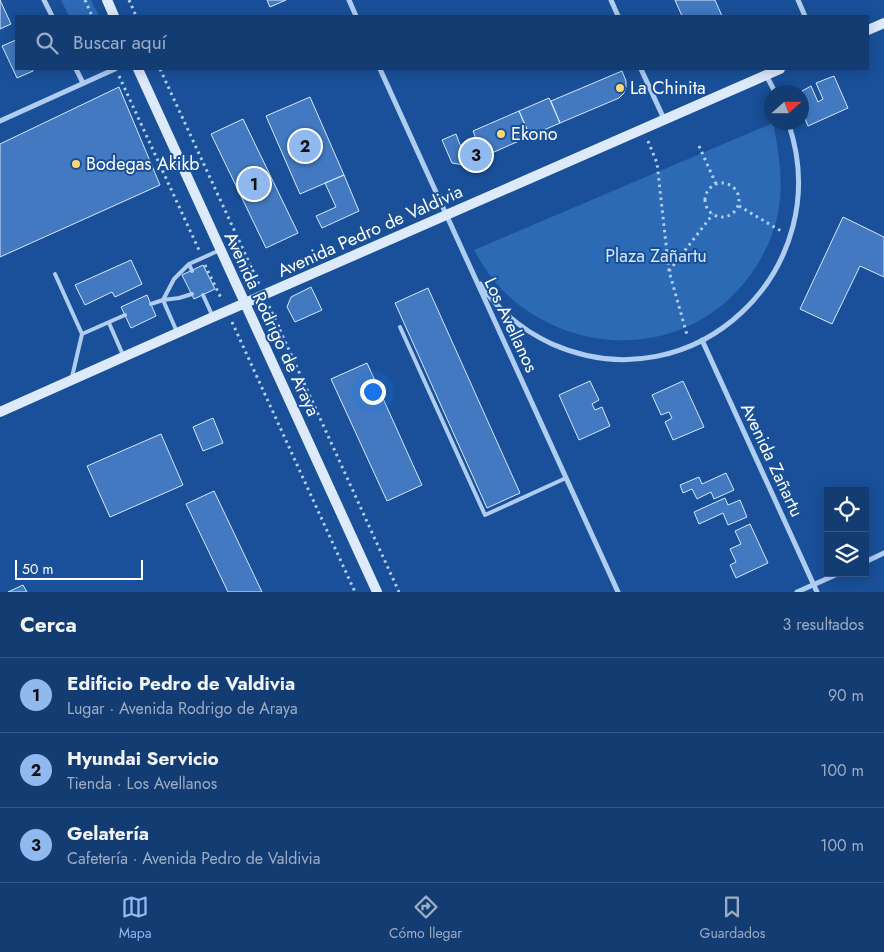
<!DOCTYPE html>
<html lang="es">
<head>
<meta charset="utf-8">
<style>
  :root { --surface:#133c73; --page:#20477b; --text:#f1f3f6; --muted:#9dadc4; --line:#325685; --accent:#90b9f0 }
  body { margin:0; font-family:Jost,sans-serif; background:var(--page); color:var(--text) }
  .controls { position:absolute; right:15px; bottom:15px; display:grid; overflow:hidden; border-radius:0px; box-shadow:0 2px 12px #0003 }
  .controls button { width:45px; height:45px; display:grid; place-items:center; padding:0; border:0; border-bottom:1px solid var(--line); background:var(--surface); color:var(--text); font:25px sans-serif }
  .compass { position:absolute; left:764px; top:85px; width:45px; height:45px; border-radius:50%; background:var(--surface); box-shadow:0 2px 12px #0003; rotate:69deg }
  .scale { position:absolute; left:15px; bottom:12px; width:128px; box-sizing:border-box; padding-left:5px; border:2px solid #fff; border-top:0; font-size:14px; line-height:18px; white-space:nowrap; color:#fff; -webkit-text-stroke:4px #195099; paint-order:stroke }
  .you { position:absolute; left:372px; top:391px; width:18px; height:18px; margin:-12px; border:4px solid #fff; border-radius:50%; background:#1a73e8; box-shadow:0 0 0 8px #1a73e833 }
  .badge { display:grid; place-items:center; width:32px; height:32px; border-radius:50%; background:var(--accent); color:#111; font-size:16px; font-weight:700 }
  .pin { position:absolute; translate:-50% -50%; border:2px solid #fff; box-shadow:0 1px 5px #0006 }
  .list { margin:0; padding:0; list-style:none }
  h2 { display:flex; justify-content:space-between; align-items:center; height:65px; margin:0; padding:0 20px; font-size:21px }
  h2 small { font-size:16px; font-weight:400; color:var(--muted) }
  .list li { display:grid; grid-template-columns:32px 1fr auto; gap:15px; align-items:center; box-sizing:border-box; height:75px; padding:0 20px; border-top:1px solid var(--line) }
  .list b { display:block; font-size:19px; white-space:nowrap }
  .list p { margin:0; font-size:16px; white-space:nowrap; color:var(--muted) }
  .list em { font-size:16px; font-style:normal; color:var(--muted) }
  .icon { flex:none; width:28px; height:28px; fill:none; stroke:currentColor; stroke-width:2; stroke-linecap:round; stroke-linejoin:round }
  .map { position:relative; flex:none; width:884px; height:592px; overflow:hidden }
  .search { position:absolute; background:var(--surface); box-shadow:0 2px 12px #0003; left:15px; right:15px; top:15px; height:55px; display:flex; align-items:center; gap:12px; box-sizing:border-box; padding:0 18px; border-radius:0px; color:var(--muted); font-size:19px }
  .sheet { height:290px; background:var(--surface) }
  nav { display:flex; justify-content:space-around; align-items:center; box-sizing:border-box; height:70px; border-top:1px solid var(--line); background:var(--surface); font-size:14px; color:var(--muted) }
  nav a { display:grid; justify-items:center; gap:2px }
  nav .on { color:var(--accent) }
  .map>svg:first-child { display:block }
  .green { fill:#2d6ab6 }
  .building { fill:#4279c0; stroke:#d6e7fc }
  .lines { fill:none; stroke-linecap:round; stroke-linejoin:round }
  .path { stroke:#afccf1; stroke-width:3; stroke-dasharray:2.5 4; stroke-linecap:butt }
  .service { stroke:#afccf1; stroke-width:4 }
  .minor { stroke:#afccf1; stroke-width:5 }
  .secondary { stroke:#ddeafc; stroke-width:10 }
  .poi-dot { fill:#ffd76e; stroke:#195099; stroke-width:2 }
  .labels { text-anchor:middle; dominant-baseline:central; stroke-width:4; stroke-linejoin:round; paint-order:stroke }
  .poi-label { font-size:18px; fill:#fff; stroke:#195099; text-anchor:start }
  .street-label { font-size:18px; fill:#fff; stroke:#195099 }
  .park-label { font-size:18px; fill:#d6e7fc; stroke:#195099 }
</style>
</head>
<body>
<div class="map">
<svg width="884" height="592" viewBox="0 0 884 592">
  <rect width="100%" height="100%" fill="#195099"/>
  <path class="green" d="M61,0H91L99,16H69Z
    M773,123C779,153 784,182 778,213C772,243 757,270 736,292C679,352 588,355 522,307C501,292 486,272 474,250Z"/>
  <path class="building" d="M0,0L11,24L0,29Z
    M267,0H286L270,7Z
    M675,0H715L722,16H682Z
    M16,40V69H32L33,71L17,78L2,46Z
    M622,71L626,81V87L624,93L619,98L560,123L551,101Z
    M834,76L848,108L808,126L802,111V91L811,86L818,102L823,99L816,83Z
    M119,87L160,185L0,257V144Z
    M310,97L344,175L300,194L266,116Z
    M549,98L560,123L530,136L519,111Z
    M519,111L530,136L483,157L473,131Z
    M243,119L298,233L266,248L211,134Z
    M456,134L461,147L476,140L483,157L464,165L452,163L442,140Z
    M344,175L359,211L322,228L316,216L336,207L325,183Z
    M843,217L884,237V277L860,266L832,324L800,309Z
    M131,260L142,284L115,297L112,292L85,305L75,285Z
    M203,265L215,289L194,299L182,275Z
    M311,287L322,310L295,322L287,307L291,297Z
    M428,288L520,493L487,508L395,303Z
    M147,295L156,316L131,328L121,307Z
    M367,363L422,485L387,501L331,379Z
    M590,381L599,400L592,404L595,410L602,407L610,426L579,440L559,395Z
    M683,381L704,427L673,440L665,422L672,418L669,412L661,415L652,395Z
    M213,418L223,443L203,451L193,427Z
    M161,434L183,485L110,517L87,466Z
    M726,473L734,490L714,499L711,492L697,499L692,489L683,493L680,485L699,477L702,484Z
    M214,491L262,592H228L186,504Z
    M725,498L728,505L740,500L747,517L728,525L723,513L699,524L694,512Z
    M750,524L768,563L736,578L730,565L736,562L730,549L741,544L735,531Z
    M23,585L27,592H8Z"/>
  <g class="lines">
    <path class="path" d="M85,0L92,16
      M129,0L136,16
      M160,69L259,284
      M119,76L199,250
      M648,141L657,163L669,271L687,335
      M699,146L716,184
      M705 200a17 17 0 1 1 34 0a17 17 0 1 1-34 0Z
      M739,206L781,231
      M205,265L222,300
      M669,271L713,214
      M269,306L399,592
      M232,322L355,592"/>
    <path class="service" d="M189,264L192,271
      M55,274L82,334L72,377
      M203,295L213,317
      M151,304L163,300L174,279L189,264L220,250
      M109,323L123,355
      M400,327L485,515L566,478
      M177,332L163,300L179,298L192,294
      M82,334L125,315"/>
    <path class="minor" d="M44,0L52,16
      M349,0L356,16
      M611,0L618,16
      M798,0L805,16
      M76,69L83,83
      M380,69L618,592
      M641,69L664,119
      M766,75L775,92
      M0,121L115,69
      M480,284C498,310 524,331 552,344C695,407 839,268 788,122
      M702,340L817,592
      M865,562L884,553
      M797,592L840,573"/>
    <path class="secondary" d="M107,0L114,16
      M868,30L884,23
      M138,69L377,592
      M0,412L213,317L780,69"/>
  </g>
  <g class="poi-dot">
    <circle cx="620" cy="88" r="5"/>
    <circle cx="501" cy="134" r="5"/>
    <circle cx="76" cy="164" r="5"/>
  </g>
  <g class="labels">
    <g class="poi-label">
      <text x="630" y="88">La Chinita</text>
      <text x="511" y="134">Ekono</text>
      <text x="86" y="164">Bodegas Akikb</text>
    </g>
    <g class="street-label">
      <text transform="translate(370 231) rotate(-24)">Avenida Pedro de Valdivia</text>
      <text transform="translate(272 324) rotate(65)">Avenida Rodrigo de Araya</text>
      <text transform="translate(511 325) rotate(65)">Los Avellanos</text>
      <text transform="translate(772 460) rotate(65)">Avenida Zañartu</text>
    </g>
    <g class="park-label">
      <text x="656" y="256">Plaza Zañartu</text>
    </g>
  </g>
</svg>
<div class="controls">
<button><svg class="icon" aria-label="locate" viewBox="0 0 24 24"><circle cx="12" cy="12" r="6"/><path d="M12 2v4M12 18v4M2 12h4M18 12h4"/></svg></button>
<button><svg class="icon" aria-label="layers" viewBox="0 0 24 24"><path d="M12 4l9 5-9 5-9-5zM3 14l9 5 9-5"/></svg></button>
</div>
<svg class="compass" viewBox="-18 -18 36 36"><path d="M0-13l5 13h-10z" fill="#e53935"/><path d="M0 13l5-13h-10z" fill="#9dadc4"/></svg>
<div class="scale">50 m</div>
<div class="you"></div>
<div class="pin badge" style="left:254px;top:184px">1</div>
<div class="pin badge" style="left:305px;top:146px">2</div>
<div class="pin badge" style="left:476px;top:155px">3</div>
<div class="search"><svg class="icon" aria-label="search" viewBox="0 0 24 24"><circle cx="10" cy="10" r="6"/><path d="M15 15l6 6"/></svg>Buscar aquí</div>
</div>
<section class="sheet">
<h2>Cerca<small>3 resultados</small></h2>
<ul class="list">
<li><span class="badge">1</span><div><b>Edificio Pedro de Valdivia</b><p>Lugar · Avenida Rodrigo de Araya</p></div><em>90 m</em></li>
<li><span class="badge">2</span><div><b>Hyundai Servicio</b><p>Tienda · Los Avellanos</p></div><em>100 m</em></li>
<li><span class="badge">3</span><div><b>Gelatería</b><p>Cafetería · Avenida Pedro de Valdivia</p></div><em>100 m</em></li>
</ul>
</section>
<nav>
<a class="on"><svg class="icon" aria-label="map" viewBox="0 0 24 24"><path d="M3 6l6-2 6 2 6-2v14l-6 2-6-2-6 2zM9 4v14M15 6v14"/></svg>Mapa</a>
<a><svg class="icon" aria-label="directions" viewBox="0 0 24 24"><path d="M12 3l9 9-9 9-9-9zM9 14v-3h6M13 9l2 2-2 2"/></svg>Cómo llegar</a>
<a><svg class="icon" aria-label="saved" viewBox="0 0 24 24"><path d="M7 4h10v16l-5-4-5 4z"/></svg>Guardados</a>
</nav>
</body>
</html>
